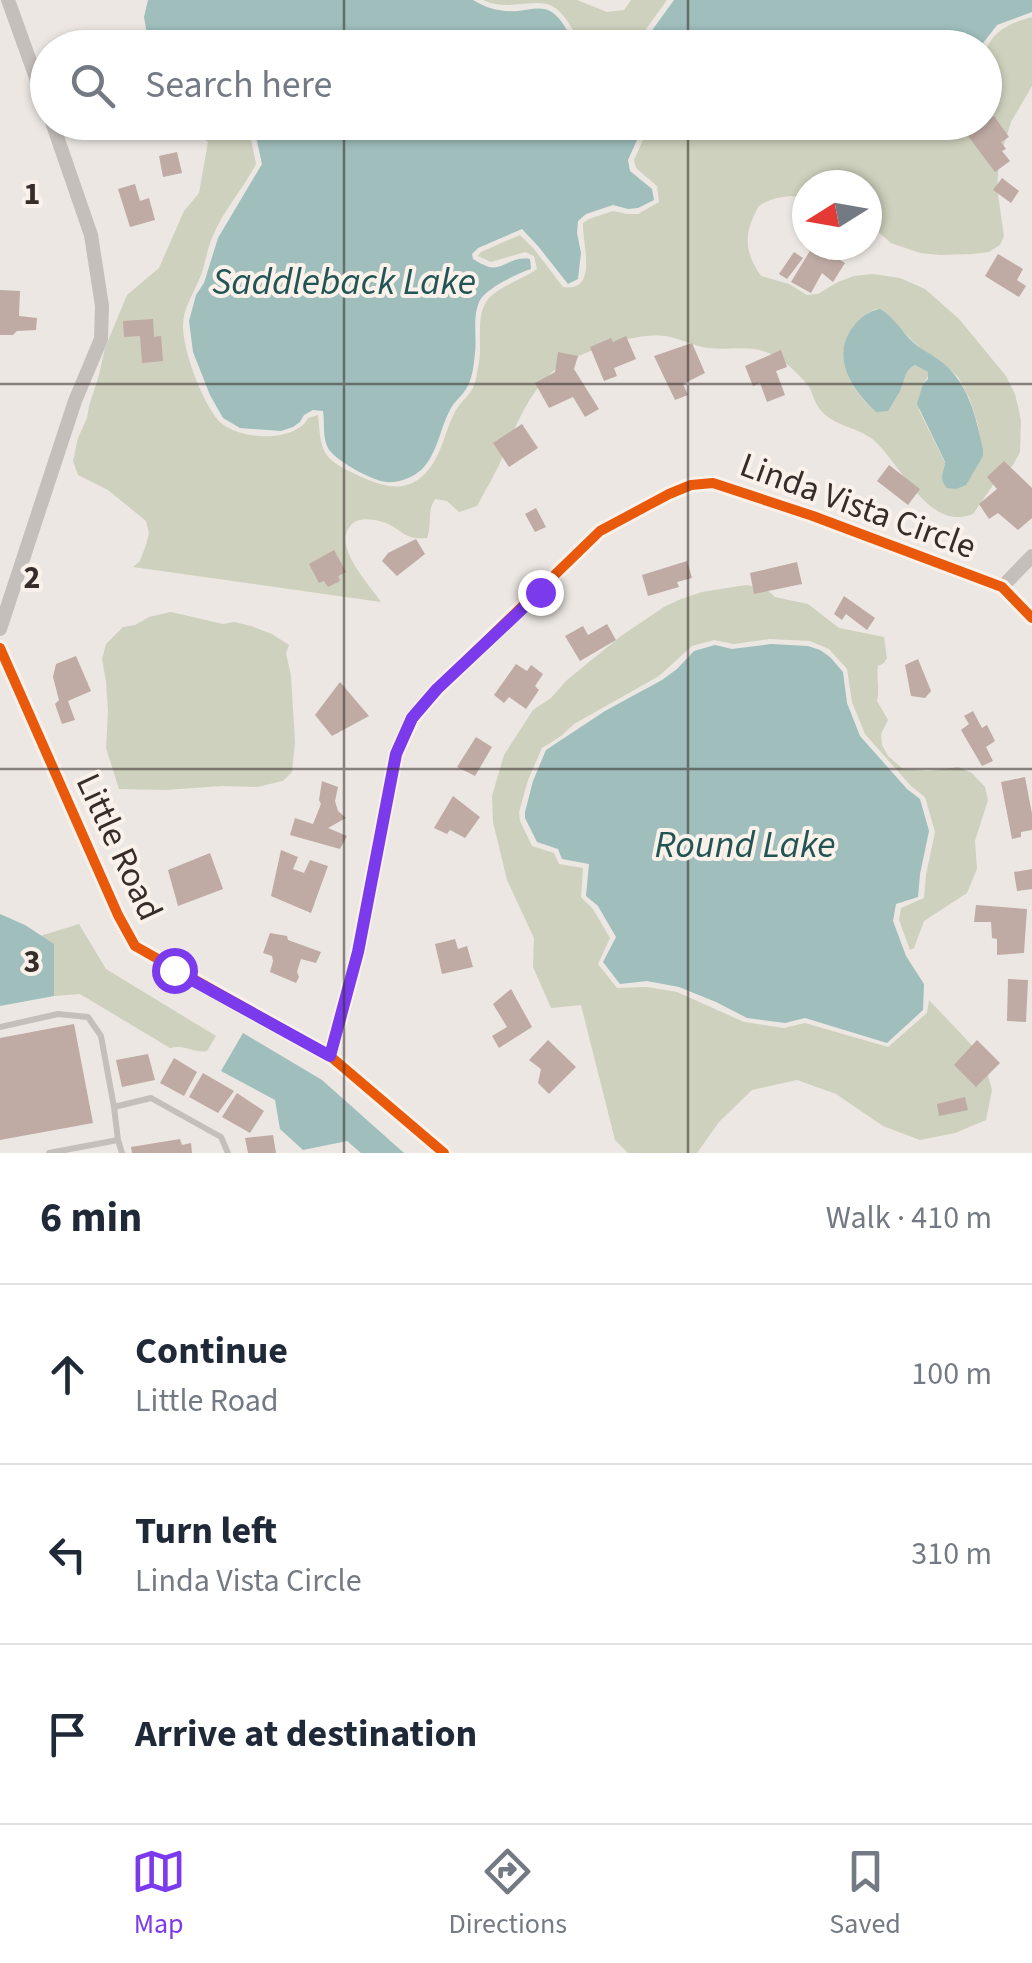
<!DOCTYPE html>
<html lang="en">
<head>
<meta charset="utf-8">
<style>
  :root { --surface:#fff; --page:#f6f6f7; --text:#1f2937; --muted:#747a83; --line:#e0e1e3; --accent:#7c3aed }
  body { margin:0; font-family:"Source Sans 3",sans-serif; background:var(--page); color:var(--text) }
  .compass { position:absolute; left:792px; top:170px; width:90px; height:90px; border-radius:50%; background:var(--surface); box-shadow:0 2px 8px #0004; rotate:259deg }
  .stop { position:absolute; width:30px; height:30px; margin:-22px; border:8px solid #7c3aed; border-radius:50%; background:#fff }
  .stop.end { background:#7c3aed; border-color:#fff; box-shadow:0 2px 10px #0008 }
  .list { margin:0; padding:0; list-style:none }
  h2 { display:flex; justify-content:space-between; align-items:center; height:130px; margin:0; padding:0 40px; font-size:42px }
  h2 small { font-size:32px; font-weight:400; color:var(--muted) }
  .list li { display:grid; grid-template-columns:65px 1fr auto; gap:30px; align-items:center; box-sizing:border-box; height:180px; padding:0 40px; border-top:2px solid var(--line) }
  .list b { display:block; font-size:38px; white-space:nowrap }
  .list p { margin:0; font-size:32px; white-space:nowrap; color:var(--muted) }
  .list em { font-size:32px; font-style:normal; color:var(--muted) }
  .icon { flex:none; width:55px; height:55px; fill:none; stroke:currentColor; stroke-width:2; stroke-linecap:round; stroke-linejoin:round }
  .map { position:relative; flex:none; width:1032px; height:1153px; overflow:hidden }
  .search { position:absolute; background:var(--surface); box-shadow:0 2px 8px #0004; left:30px; right:30px; top:30px; height:110px; display:flex; align-items:center; gap:25px; box-sizing:border-box; padding:0 35px; border-radius:55px; color:var(--muted); font-size:38px }
  .sheet { height:670px; background:var(--surface) }
  nav { display:flex; justify-content:space-around; align-items:center; box-sizing:border-box; height:140px; border-top:2px solid var(--line); background:var(--surface); font-size:28px; color:var(--muted) }
  nav a { display:grid; justify-items:center; gap:5px }
  nav .on { color:var(--accent) }
  .map>svg:first-child { display:block }
  .green { fill:#ced1bd; fill-rule:evenodd }
  .water { fill:#9fbebc }
  .building { fill:#bfaaa4 }
  .lines { fill:none; stroke-linecap:round; stroke-linejoin:round }
  .lane { stroke:#c5bfbb; stroke-width:6 }
  .street { stroke:#c5bfbb; stroke-width:14 }
  .cycleway-casing { stroke:#f9f1ea; stroke-width:16 }
  .cycleway { stroke:#e8590c; stroke-width:10 }
  .route { stroke:#7c3aed; stroke-width:12 }
  .grid { fill:none; stroke:#362c29; stroke-width:2.5; stroke-opacity:0.55 }
  .labels { text-anchor:middle; dominant-baseline:central; stroke-width:8; stroke-linejoin:round; paint-order:stroke }
  .street-label { font-size:35px; fill:#362c29; stroke:#f9f1ea }
  .water-label { font-size:38px; font-style:italic; fill:#215555; stroke:#f9f1ea }
  .grid-label { font-size:32px; text-anchor:middle; font-weight:bold; fill:#362c29; stroke:#f9f1ea; stroke-width:8; stroke-linejoin:round; paint-order:stroke }
</style>
</head>
<body>
<div class="map">
<svg width="1032" height="1153" viewBox="0 0 1032 1153">
  <rect width="100%" height="100%" fill="#ece7e2"/>
  <path class="green" d="M483,0H577L607,12L624,10L631,0H667L633,47C620,48 604,50 592,48C573,43 570,11 547,4C527,0 506,11 483,0Z
    M1032,17V86L1011,122L999,161L997,188L1004,236L1000,245L989,252L973,254L940,255L920,253L891,243L875,229L867,225V185H807V197C790,195 773,196 759,206C744,232 743,250 761,276L789,284L807,295L818,294L838,282L854,276L873,274L900,278L925,289L959,319L1006,376L1015,394L1021,420L1020,452L1013,465L993,485L973,514C927,533 900,460 871,438C854,426 832,426 819,408C814,402 813,393 809,387C802,377 786,362 775,356C751,343 733,351 708,348C693,346 680,338 665,336C638,331 570,355 551,373C524,399 514,432 499,465C492,479 484,493 477,506L459,512L447,501L435,499C426,513 433,522 427,538C401,540 404,529 383,522C374,519 359,517 352,524C330,545 370,585 381,602L133,567L140,561L146,545L149,533L146,521L108,490L78,475L73,461L78,438L87,418L89,406L99,375L105,348L127,295L159,268L184,211L199,193L208,142L184,123H250L249,129L256,164C243,189 222,212 212,238C206,252 205,268 198,282C192,296 183,310 183,326C183,351 202,401 218,420C235,440 295,444 308,418L318,415C321,444 319,457 349,471C381,487 412,500 435,460C444,444 447,426 456,410C461,401 471,395 474,385C477,379 477,370 479,363C482,344 476,318 486,302C496,287 524,279 537,269L534,256L525,252L491,262L478,256L481,252L520,235L534,249L563,287C599,293 582,243 583,223L589,219L613,211L627,214H638L659,202L657,186L636,168L634,160L643,140L640,123L923,122C944,126 963,123 984,122C984,70 969,33 1032,17ZM876,309L906,334L924,352L935,357L958,377L970,400L978,425L983,456L977,462L944,466L945,463L919,410L923,384L929,375L928,372L915,365C900,375 907,382 897,395C892,401 883,407 876,412C853,393 831,357 852,329C859,320 865,313 876,309Z
    M746,585L766,589L775,597L808,604L839,628L884,637L887,658L884,663L878,666C876,678 880,690 877,701L888,720L881,734L882,745L888,756L903,769L929,771L958,767L972,773L985,787L988,800L975,841L977,869L967,893L924,921L914,948L910,950L899,920L901,908L924,898L926,875L935,832L925,797L911,786L865,734L852,702L847,669L829,649L810,641L770,639L734,644L714,640L692,646L659,676L574,724L561,736L542,748L528,780L519,812L520,821L532,846L554,853L559,864L583,868L581,897L593,909L610,938L598,964L617,988L647,987L677,992L744,1022L784,1028L805,1023L888,1047L927,1013L929,1000L983,1057L992,1090L986,1120L955,1133L920,1140L883,1126L836,1094L797,1080L752,1090L719,1122L697,1153H628L615,1140L581,1005L551,1008L533,967L534,938L507,880L493,822L492,796L504,755L533,710L551,698L567,680L621,636L664,607L681,599L702,592Z
    M171,612L223,624L234,622L251,626L272,634L289,645L286,653L291,676L295,743L292,772L283,781L257,787L222,786L165,790L119,789L106,748L108,711L106,681L102,659L106,644L123,627L135,625L149,617Z
    M79,924L106,969L216,1036L207,1051C193,1054 187,1044 170,1048L80,994L54,996V945L40,936Z"/>
  <path class="water" d="M148,0H473C487,9 502,12 518,11C529,10 540,6 550,11C565,20 568,37 580,47H149L144,17Z
    M674,0H1032V12L997,25L980,47L754,48L742,41L711,47H640Z
    M256,123H635L637,140L628,160L630,171L652,189L654,200L638,208L628,209L613,205L586,214L578,221L577,233L581,253L578,279L568,284L538,246L522,229L478,248L472,254L473,259C478,262 483,265 489,267C503,270 511,256 530,259L531,269C518,273 487,288 480,300C472,316 477,336 475,353C474,362 473,375 469,383C466,393 456,399 451,408C440,427 438,454 421,470C412,478 399,483 386,482C373,481 334,460 328,448C322,436 325,423 323,411L313,410L304,415L300,422L293,427L281,431L240,428L223,418L210,395L193,352L189,321L196,295L204,283L218,238L262,164L254,128Z
    M880,309C895,318 901,331 913,342C921,350 930,353 939,360C968,381 976,416 983,450V456L966,485L956,489L947,488C938,477 944,474 945,462L917,404L923,384L928,379V372L915,365C903,372 906,379 900,391C896,398 892,404 888,411L876,412C852,390 830,357 853,327C861,317 868,311 880,309Z
    M771,644L808,646L820,650L830,657L843,672L847,703L860,736L907,789L920,799L929,831L920,874L918,897L896,904L893,921L906,956L924,984L923,1010L887,1043L805,1018L785,1023L747,1018L716,1002L679,987L647,981L620,984L603,962L616,937L598,906L586,896L589,864L562,859L558,849L537,842L525,818V812L533,781L546,750L605,711L662,680L677,669L694,651L715,645L732,649Z
    M0,914L25,925L54,944V996L0,1006Z
    M243,1033L322,1080L404,1153H361L347,1141L303,1150L280,1129L275,1100L221,1071Z"/>
  <path class="building" d="M107,35L111,48H79L78,44Z
    M994,116L1009,137L1001,142L1006,149L1002,151L1010,161L995,172L968,136Z
    M177,152L182,173L163,177L159,156Z
    M1002,178L1019,191L1011,203L993,190Z
    M135,184L140,201L149,198L155,220L130,227L118,189Z
    M811,249L829,260L836,257L845,263L833,282L822,273L811,293L791,282Z
    M794,252L803,258L787,279L779,274Z
    M998,254L1023,269L1017,280L1026,286L1019,297L985,276Z
    M0,290L20,291L19,316L37,318L36,330L17,331L13,335H0Z
    M153,319L154,337L161,336L163,361L142,363L140,336L124,337L123,321Z
    M626,336L636,359L614,368L617,376L604,381L590,347L611,338L613,342Z
    M692,343L705,373L683,384L688,395L675,400L654,356Z
    M781,350L787,367L776,371L785,395L767,402L760,383L753,386L745,366Z
    M558,352L578,356L574,369L599,409L585,417L573,397L549,408L535,383L555,372Z
    M522,424L538,448L509,467L493,443Z
    M1004,461L1032,488V518L1018,530L998,513L989,519L979,504L997,489L987,477Z
    M889,465L920,489L908,505L877,481Z
    M536,508L546,527L535,532L525,514Z
    M416,539L425,554L397,576L382,561L388,553Z
    M334,550L346,572L338,576L340,581L328,587L324,581L319,583L309,564Z
    M687,561L692,578L677,582L679,587L648,596L642,575Z
    M797,562L802,584L754,594L750,573Z
    M844,596L875,618L867,630L846,614L842,620L834,614Z
    M607,624L616,640L580,661L565,636L583,626L588,635Z
    M76,656L91,691L68,701L75,720L62,724L55,704L59,700L53,677L56,664Z
    M918,659L931,691L925,698L911,696L905,665Z
    M516,664L527,671L531,665L543,674L535,686L539,690L526,709L509,697L504,703L494,695Z
    M340,682L369,716L332,736L315,715Z
    M973,711L982,728L987,725L995,741L986,747L993,761L982,766L961,730L969,724L964,716Z
    M476,737L492,747L475,776L457,767Z
    M1025,777L1032,814V830L1021,832V837L1012,839L1001,782Z
    M322,781L338,787L335,801L338,811L346,818L328,828L347,836L340,849L290,835L295,818L313,824L321,804L319,800Z
    M453,796L480,817L465,838L450,830L447,834L434,828Z
    M281,850L298,857L293,869L304,873L310,860L328,866L311,913L271,896Z
    M210,853L223,889L178,906L168,870Z
    M1032,869V889L1017,891L1014,872Z
    M976,905L1027,909L1024,953L997,955V939L992,938L991,922H974Z
    M270,933L287,936L288,940L321,952L316,963L301,959L297,972L299,977L296,983L270,972L273,961L272,956L263,953Z
    M455,939L458,949L467,946L473,967L442,974L435,944Z
    M1008,979L1028,980L1026,1022L1007,1021Z
    M511,989L532,1027L499,1048L492,1036L507,1027L493,1004Z
    M74,1024L93,1123L0,1140V1038Z
    M548,1040L576,1067L549,1094L538,1083L541,1069L529,1060Z
    M977,1040L1000,1063L976,1087L954,1065Z
    M148,1054L155,1080L122,1087L116,1060Z
    M174,1058L197,1072L184,1096L160,1083Z
    M203,1073L234,1091L218,1113L189,1097Z
    M237,1093L264,1111L250,1133L222,1117Z
    M965,1097L968,1110L939,1116L937,1104Z
    M273,1135L276,1153H248L245,1138Z
    M180,1139L182,1145L191,1143L192,1153H132L131,1147Z"/>
  <g class="lines">
    <path class="lane" d="M0,1027L58,1014L88,1017L101,1036L114,1107L151,1098L221,1137L228,1153
      M114,1107L118,1140
      M49,1153L118,1140L122,1153"/>
    <path class="street" d="M8,0L48,111
      M1002,587L1032,556
      M0,629L75,401L101,339L102,306L91,235L52,122
      M0,648L118,915L135,946L330,1056L444,1153
      M330,1056L357,956L396,754L413,718L437,689L600,531L669,494L691,485L713,483L813,516L1002,587L1032,618"/>
    <g class="cycleway-casing">
      <path id="cycleway" d="M0,648L118,915L135,946L330,1056L444,1153
        M330,1056L357,956L396,754L413,718L437,689L600,531L669,494L691,485L713,483L813,516L1002,587L1032,618"/>
    </g>
    <use href="#cycleway" class="cycleway"/>
  </g>
  <g class="lines">
    <path class="route" d="M174,970L330,1056L358,952L396,754L412,718L437,689L540,592"/>
  </g>
  <path class="grid" d="M344,0V48M688,0V48M344,122V1153M688,122V1153M0,384H1032M0,769H1032"/>
  <g class="labels">
    <g class="street-label">
      <text transform="translate(858 506) rotate(20)">Linda Vista Circle</text>
      <text transform="translate(119 847) rotate(65)">Little Road</text>
    </g>
    <g class="water-label">
      <text x="344" y="282">Saddleback Lake</text>
      <text x="745" y="845">Round Lake</text>
    </g>
  </g>
  <g class="grid-label">
    <text x="32" y="204">1</text>
    <text x="32" y="588">2</text>
    <text x="32" y="972">3</text>
  </g>
</svg>
<svg class="compass" viewBox="-18 -18 36 36"><path d="M0-13l5 13h-10z" fill="#e53935"/><path d="M0 13l5-13h-10z" fill="#747a83"/></svg>
<div class="stop" style="left:174px;top:970px"></div>
<div class="stop end" style="left:540px;top:592px"></div>
<div class="search"><svg class="icon" aria-label="search" viewBox="0 0 24 24"><circle cx="10" cy="10" r="6"/><path d="M15 15l6 6"/></svg>Search here</div>
</div>
<section class="sheet">
<h2>6 min<small>Walk · 410 m</small></h2>
<ul class="list">
<li><svg class="icon" aria-label="ahead" viewBox="0 0 24 24"><path d="M12 20V5M6 11l6-6 6 6"/></svg><div><b>Continue</b><p>Little Road</p></div><em>100 m</em></li>
<li><svg class="icon" aria-label="left" viewBox="0 0 24 24"><path d="M17 20v-9H6M10 6l-5 5 5 5"/></svg><div><b>Turn left</b><p>Linda Vista Circle</p></div><em>310 m</em></li>
<li><svg class="icon" aria-label="arrive" viewBox="0 0 24 24"><path d="M6 21V4h12l-3 4 3 4H6"/></svg><div><b>Arrive at destination</b></div></li>
</ul>
</section>
<nav>
<a class="on"><svg class="icon" aria-label="map" viewBox="0 0 24 24"><path d="M3 6l6-2 6 2 6-2v14l-6 2-6-2-6 2zM9 4v14M15 6v14"/></svg>Map</a>
<a><svg class="icon" aria-label="directions" viewBox="0 0 24 24"><path d="M12 3l9 9-9 9-9-9zM9 14v-3h6M13 9l2 2-2 2"/></svg>Directions</a>
<a><svg class="icon" aria-label="saved" viewBox="0 0 24 24"><path d="M7 4h10v16l-5-4-5 4z"/></svg>Saved</a>
</nav>
</body>
</html>
